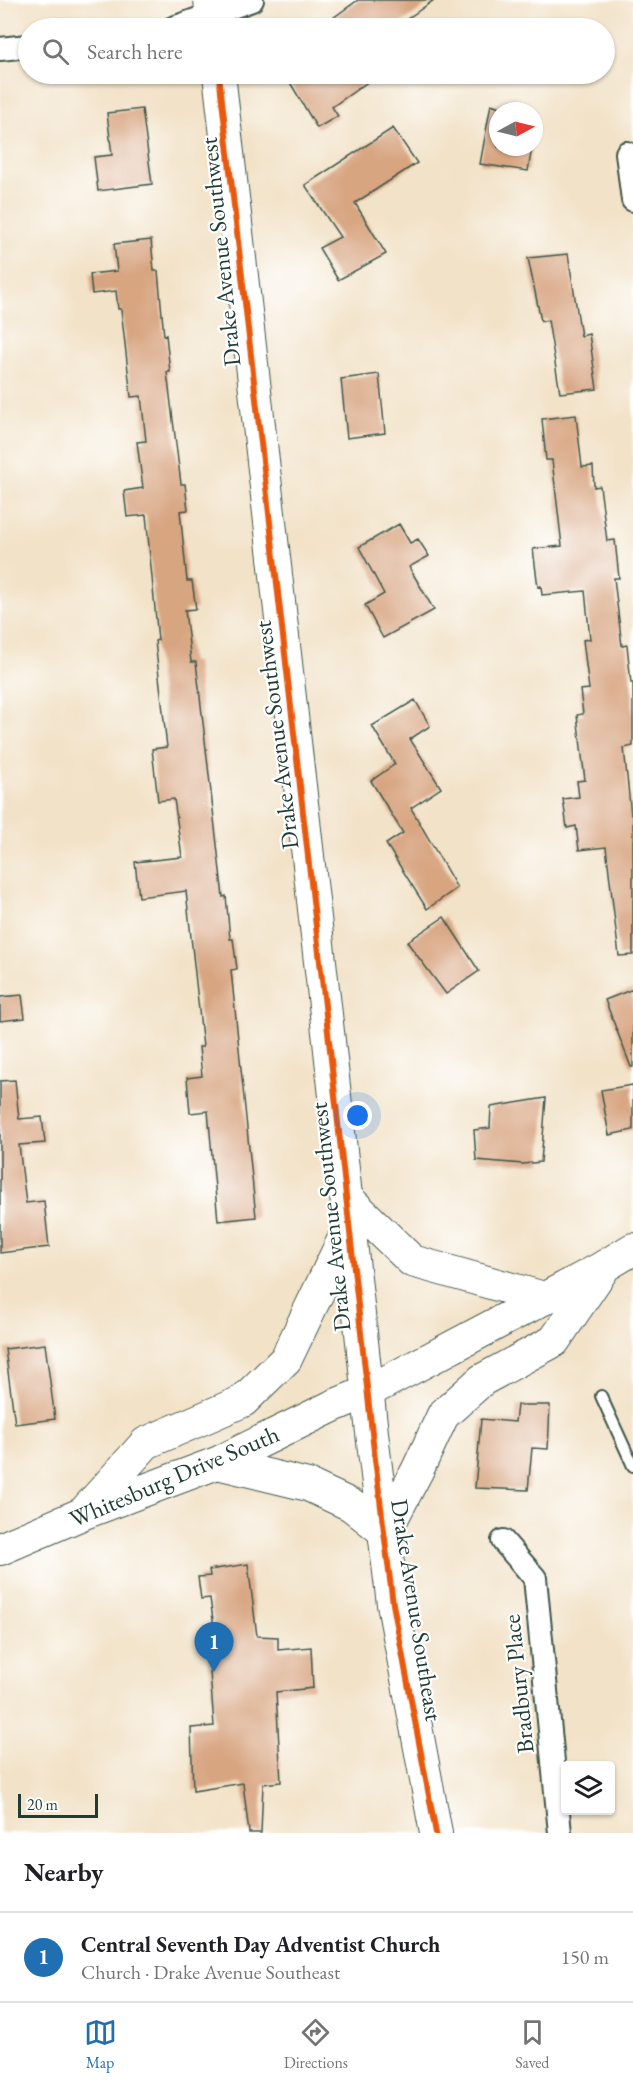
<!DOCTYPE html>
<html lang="en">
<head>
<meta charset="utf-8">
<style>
  :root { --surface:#fff; --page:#f6f6f6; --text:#202124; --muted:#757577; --line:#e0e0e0; --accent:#1f6fb2 }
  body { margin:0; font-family:"EB Garamond",serif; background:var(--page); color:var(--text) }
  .controls { position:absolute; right:18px; bottom:18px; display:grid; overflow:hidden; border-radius:6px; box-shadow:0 2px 4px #0004 }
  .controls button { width:54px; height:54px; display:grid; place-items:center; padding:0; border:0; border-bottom:2px solid var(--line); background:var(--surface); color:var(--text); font:30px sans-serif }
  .compass { position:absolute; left:489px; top:102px; width:54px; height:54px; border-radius:50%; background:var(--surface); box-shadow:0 2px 4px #0004; rotate:83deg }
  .scale { position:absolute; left:18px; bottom:15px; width:80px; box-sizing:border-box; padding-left:6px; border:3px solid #1f3d34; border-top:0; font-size:16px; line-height:21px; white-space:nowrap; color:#1f3d34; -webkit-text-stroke:4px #fff; paint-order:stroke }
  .you { position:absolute; left:358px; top:1116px; width:21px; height:21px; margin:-15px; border:4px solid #fff; border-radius:50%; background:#1a73e8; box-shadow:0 0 0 9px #1a73e833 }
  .badge { display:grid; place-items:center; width:39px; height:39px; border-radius:50%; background:var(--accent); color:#fff; font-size:20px; font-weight:700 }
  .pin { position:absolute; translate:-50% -50px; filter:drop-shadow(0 2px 3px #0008) }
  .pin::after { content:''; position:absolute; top:32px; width:21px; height:18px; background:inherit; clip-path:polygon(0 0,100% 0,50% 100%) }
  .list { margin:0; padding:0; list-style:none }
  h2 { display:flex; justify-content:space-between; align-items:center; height:78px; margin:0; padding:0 24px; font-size:26px }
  h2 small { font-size:20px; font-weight:400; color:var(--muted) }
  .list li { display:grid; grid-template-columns:39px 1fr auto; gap:18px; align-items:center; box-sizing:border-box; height:90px; padding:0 24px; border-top:2px solid var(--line) }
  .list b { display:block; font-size:22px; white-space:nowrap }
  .list p { margin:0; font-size:20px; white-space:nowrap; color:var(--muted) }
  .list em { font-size:20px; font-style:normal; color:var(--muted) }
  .icon { flex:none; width:33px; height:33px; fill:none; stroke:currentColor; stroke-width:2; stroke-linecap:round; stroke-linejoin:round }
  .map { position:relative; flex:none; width:633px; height:1833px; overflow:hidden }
  .search { position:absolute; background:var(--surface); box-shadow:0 2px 4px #0004; left:18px; right:18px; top:18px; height:66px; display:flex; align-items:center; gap:15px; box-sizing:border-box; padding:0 21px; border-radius:33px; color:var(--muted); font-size:22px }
  .sheet { height:168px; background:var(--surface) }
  nav { display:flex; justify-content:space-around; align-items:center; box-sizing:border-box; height:84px; border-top:2px solid var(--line); background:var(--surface); font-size:16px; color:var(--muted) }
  nav a { display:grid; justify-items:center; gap:3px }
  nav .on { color:var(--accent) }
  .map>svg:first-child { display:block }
  .building { fill:#d8a581 }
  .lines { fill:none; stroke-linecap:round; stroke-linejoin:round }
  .lane-casing { stroke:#3f564a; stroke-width:14 }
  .street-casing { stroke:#3f564a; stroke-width:26 }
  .secondary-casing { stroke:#3f564a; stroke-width:34 }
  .lane { stroke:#fff; stroke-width:10 }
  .street { stroke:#fff; stroke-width:22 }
  .secondary { stroke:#fff; stroke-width:32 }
  .cycleway-casing { stroke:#fff; stroke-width:10 }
  .cycleway { stroke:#e8590c; stroke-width:6 }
  .labels { text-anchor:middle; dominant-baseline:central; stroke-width:4.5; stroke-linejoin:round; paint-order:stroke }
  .street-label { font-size:24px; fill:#1f3d34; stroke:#fff }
</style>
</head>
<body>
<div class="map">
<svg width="633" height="1833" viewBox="0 0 633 1833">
  <rect width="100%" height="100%" fill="#fff"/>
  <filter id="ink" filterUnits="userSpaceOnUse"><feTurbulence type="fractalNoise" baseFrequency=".0167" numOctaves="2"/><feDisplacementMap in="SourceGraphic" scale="12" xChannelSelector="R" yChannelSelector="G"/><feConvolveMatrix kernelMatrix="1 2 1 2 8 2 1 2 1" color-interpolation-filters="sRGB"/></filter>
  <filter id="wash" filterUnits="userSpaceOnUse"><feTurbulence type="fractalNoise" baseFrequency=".008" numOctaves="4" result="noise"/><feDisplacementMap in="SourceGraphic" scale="24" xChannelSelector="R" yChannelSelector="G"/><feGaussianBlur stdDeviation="1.35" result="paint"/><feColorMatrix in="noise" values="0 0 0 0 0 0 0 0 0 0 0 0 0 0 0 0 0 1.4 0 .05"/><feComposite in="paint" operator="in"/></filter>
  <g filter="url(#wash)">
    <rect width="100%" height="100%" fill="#f2e2c7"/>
    <g id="blocks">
      <path class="building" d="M358,0H434L394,28H319Z
        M285,74H379L332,107L338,116L317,128Z
        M491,104L512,111H498V147H532L528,171L480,164Z
        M142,109L152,184L98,191L94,157L112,155L107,113Z
        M393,128L417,163L355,203L386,254L338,280L319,248L340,237L305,185Z
        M151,240L154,271H158L164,336L166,335L170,372H167L181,484H185L188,510L180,511L187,581H192L196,609L185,610L191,662H196L223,897L226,896L230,939H233L237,969L231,970L256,1217L218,1221L208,1111L190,1113L187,1078L202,1076L199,1047H203L186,891L139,897L135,862L182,857L174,799L158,801L152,749L167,747L155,641L158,640L146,515L127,517L124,491L143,488L137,442L146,441L141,396L131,397L121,309H118L116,291L92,294L90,274L117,271L114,244Z
        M568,254L581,336L589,334L597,389L560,393L548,320L541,321L528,258Z
        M379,374L385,433L347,438L341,379Z
        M576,415L582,467L593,466L594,487L600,486L607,541L615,540L619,578H614L622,646L627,645L631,683H633V746L624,748L631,815H633V955L619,956L606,847L579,850L576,826L567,828L563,799L579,797L577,781L585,780L577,715L583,714L580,690L589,689L583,640L590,639L585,591L542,595L541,586L538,587L533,549L562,546L552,460H546L542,419Z
        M399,524L410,543L418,539L429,556L409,567L434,610L383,638L365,605L384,594L359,547Z
        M415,700L430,726L410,739L441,788L411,808L457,888L427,909L386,844L403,833L371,781L395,764L372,726Z
        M444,917L479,971L446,994L407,942Z
        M633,989V1067H631L605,1000Z
        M22,995L25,1018L0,1021V997Z
        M15,1080L19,1119L42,1117L45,1143L19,1145L26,1203L44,1201L49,1247L0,1253V1081Z
        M633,1085V1130L609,1135L601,1090Z
        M546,1098L541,1162L523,1164L476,1160L474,1130L490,1128L491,1107Z
        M45,1344L55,1419L15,1424L5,1349Z
        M517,1405H550L548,1449L532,1448L528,1490L475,1488L481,1419L515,1422Z
        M248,1564L257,1636L278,1637V1650L311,1647L313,1688L276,1692L281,1782L263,1784L261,1833H249L243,1783L193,1791L191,1728L214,1726L209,1658L218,1656L210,1598L201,1599L198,1577L210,1576L209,1570Z"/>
    </g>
  </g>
  <g filter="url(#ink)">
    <use href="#blocks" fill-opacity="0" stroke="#3f564a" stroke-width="1.5"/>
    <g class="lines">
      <g class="lane-casing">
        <path id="lane" d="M601,1396L633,1466"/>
      </g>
      <g class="street-casing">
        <path id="street" d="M173,28L252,0
          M0,49L28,46
          M627,153L633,200
          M503,1541L535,1578L560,1833"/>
      </g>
      <g class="secondary-casing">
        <path id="secondary" d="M210,0L213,28
          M219,74L328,1032L374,1451L393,1604L436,1833
          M346,1197L412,1261L544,1298
          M217,1463L308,1485L351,1505L385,1532L418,1469L443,1415L482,1380L554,1341L603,1269
          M86,1510L146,1443L243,1401L286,1359L349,1228
          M0,1549L84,1513L217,1463L333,1406L367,1392L598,1270L633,1249"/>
      </g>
      <use href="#lane" class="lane"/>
      <use href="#street" class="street"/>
      <use href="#secondary" class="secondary"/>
      <g class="cycleway-casing">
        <path id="cycleway" d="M219,74L328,1032L374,1451L393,1604L436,1833"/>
      </g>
      <use href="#cycleway" class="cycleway"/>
    </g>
  </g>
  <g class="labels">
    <g class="street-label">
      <text transform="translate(220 252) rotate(-96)">Drake Avenue Southwest</text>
      <text transform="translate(276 735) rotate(-97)">Drake Avenue Southwest</text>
      <text transform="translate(330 1217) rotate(-96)">Drake Avenue Southwest</text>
      <text transform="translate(174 1476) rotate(-23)">Whitesburg Drive South</text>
      <text transform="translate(417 1610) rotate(81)">Drake Avenue Southeast</text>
      <text transform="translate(518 1684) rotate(-96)">Bradbury Place</text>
    </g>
  </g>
</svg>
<div class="controls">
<button><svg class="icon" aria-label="layers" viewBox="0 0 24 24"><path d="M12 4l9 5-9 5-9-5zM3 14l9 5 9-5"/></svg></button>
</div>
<svg class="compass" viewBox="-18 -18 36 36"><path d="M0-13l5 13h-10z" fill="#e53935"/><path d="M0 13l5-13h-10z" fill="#757577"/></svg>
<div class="scale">20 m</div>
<div class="you"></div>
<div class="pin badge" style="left:214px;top:1672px">1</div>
<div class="search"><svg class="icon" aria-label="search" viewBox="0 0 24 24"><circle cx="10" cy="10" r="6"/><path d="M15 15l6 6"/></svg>Search here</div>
</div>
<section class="sheet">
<h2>Nearby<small></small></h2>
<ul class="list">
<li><span class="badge">1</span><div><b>Central Seventh Day Adventist Church</b><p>Church · Drake Avenue Southeast</p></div><em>150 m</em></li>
</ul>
</section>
<nav>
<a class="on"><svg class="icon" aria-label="map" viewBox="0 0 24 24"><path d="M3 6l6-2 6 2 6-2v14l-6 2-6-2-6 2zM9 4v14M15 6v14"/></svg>Map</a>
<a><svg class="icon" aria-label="directions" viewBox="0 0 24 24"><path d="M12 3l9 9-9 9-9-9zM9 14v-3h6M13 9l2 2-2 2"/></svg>Directions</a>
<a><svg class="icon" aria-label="saved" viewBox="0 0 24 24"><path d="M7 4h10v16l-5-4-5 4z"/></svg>Saved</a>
</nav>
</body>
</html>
